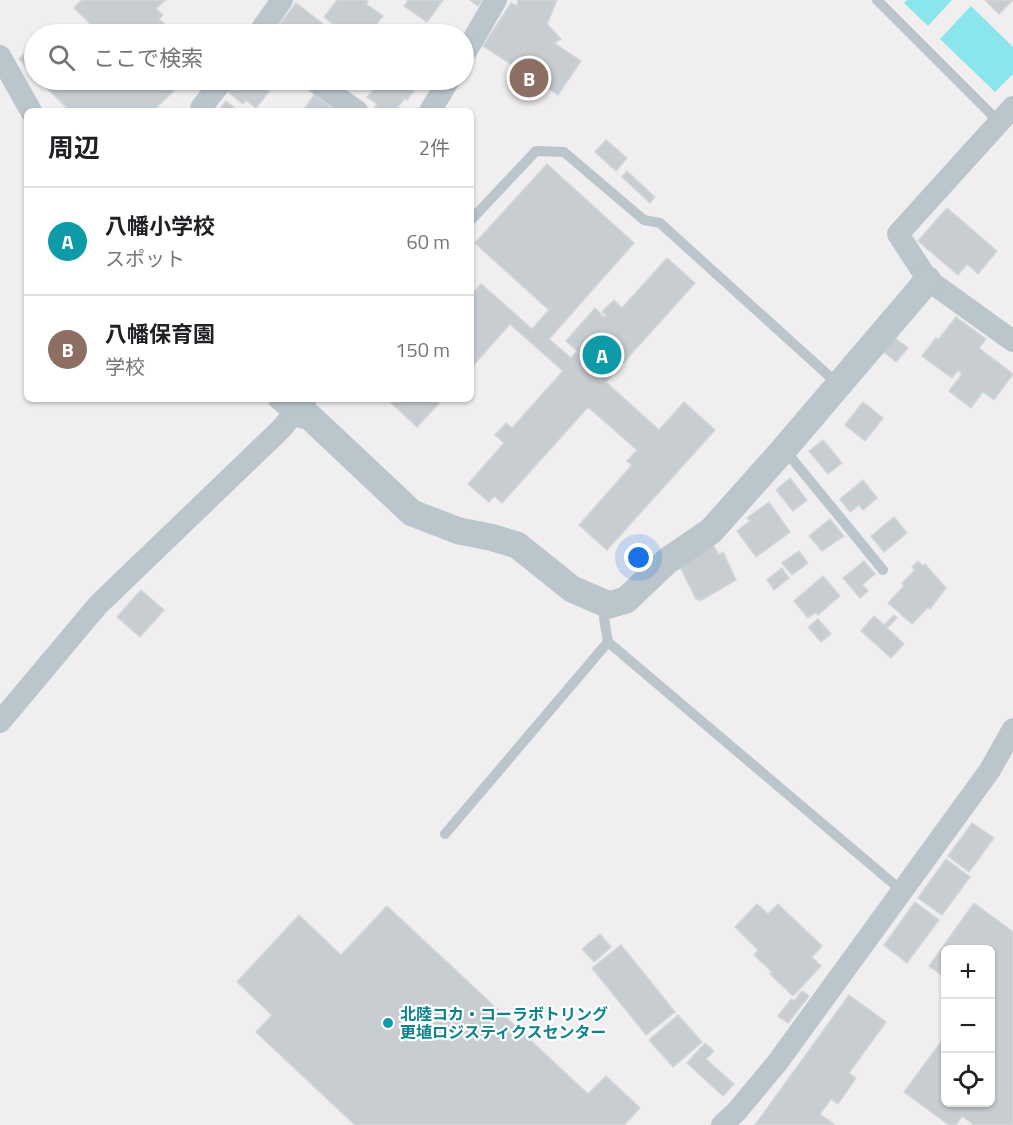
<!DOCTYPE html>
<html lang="ja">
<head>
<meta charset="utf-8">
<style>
  :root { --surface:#fff; --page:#f2f2f2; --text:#202124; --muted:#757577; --line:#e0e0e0; --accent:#198be0 }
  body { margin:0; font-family:"Titillium Web","Noto Sans JP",sans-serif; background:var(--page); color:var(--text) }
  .controls { position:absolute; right:18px; bottom:18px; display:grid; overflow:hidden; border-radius:9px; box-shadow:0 2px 4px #0004 }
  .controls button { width:54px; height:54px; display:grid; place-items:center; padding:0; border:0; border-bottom:2px solid var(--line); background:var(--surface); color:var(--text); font:30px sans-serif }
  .you { position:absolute; left:639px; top:558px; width:21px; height:21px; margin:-15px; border:4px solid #fff; border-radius:50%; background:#1a73e8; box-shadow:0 0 0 9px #1a73e833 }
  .badge { display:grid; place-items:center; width:39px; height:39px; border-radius:50%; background:var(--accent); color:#fff; font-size:20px; font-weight:700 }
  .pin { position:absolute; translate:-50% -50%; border:3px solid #fff; box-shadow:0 2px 6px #0006 }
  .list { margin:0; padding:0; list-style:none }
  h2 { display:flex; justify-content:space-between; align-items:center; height:78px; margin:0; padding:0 24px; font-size:26px }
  h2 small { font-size:20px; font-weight:400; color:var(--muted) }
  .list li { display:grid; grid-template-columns:39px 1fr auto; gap:18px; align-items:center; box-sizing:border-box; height:108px; padding:0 24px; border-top:2px solid var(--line) }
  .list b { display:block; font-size:22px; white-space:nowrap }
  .list p { margin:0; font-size:20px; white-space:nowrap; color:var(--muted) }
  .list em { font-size:20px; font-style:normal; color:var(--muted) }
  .icon { flex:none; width:33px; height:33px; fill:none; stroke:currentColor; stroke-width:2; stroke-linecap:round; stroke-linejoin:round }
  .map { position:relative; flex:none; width:1013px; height:1125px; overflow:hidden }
  .search { position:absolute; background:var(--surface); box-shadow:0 2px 4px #0004; left:24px; top:24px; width:450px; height:66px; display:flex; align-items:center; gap:15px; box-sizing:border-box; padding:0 21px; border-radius:33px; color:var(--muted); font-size:22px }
  .panel { position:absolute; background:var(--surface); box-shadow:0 2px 4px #0004; left:24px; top:108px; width:450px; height:294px; border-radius:9px }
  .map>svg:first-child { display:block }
  .water { fill:#8ae5ec }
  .building { fill:#c8cdd1; stroke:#d2d6da; stroke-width:1.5 }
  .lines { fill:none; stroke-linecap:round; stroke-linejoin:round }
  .service { stroke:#bac5cc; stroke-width:10 }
  .minor { stroke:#bac5cc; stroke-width:22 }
  .tertiary { stroke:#bac5cc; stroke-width:27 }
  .culture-dot { fill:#0f9aa8; stroke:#fff; stroke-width:2 }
  .labels { text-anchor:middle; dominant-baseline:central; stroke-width:4.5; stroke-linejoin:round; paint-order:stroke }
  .culture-label { font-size:16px; font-weight:bold; fill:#0d838f; stroke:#fff; text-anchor:start }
</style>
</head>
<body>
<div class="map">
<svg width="1013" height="1125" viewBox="0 0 1013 1125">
  <rect width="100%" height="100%" fill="#f1eeef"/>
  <path class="water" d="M907,0H952L928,26L904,3Z
    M971,6L1013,47V74L995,92L940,39Z"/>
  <path class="building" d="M82,0H165L156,9L163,15L159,19L175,34H101L74,8Z
    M337,0H366L368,2L366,4L383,16L372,30L370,28L365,34H347L324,17Z
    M408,0H443L427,22L404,6Z
    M470,0H482L478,6Z
    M518,0H557L547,24L561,39L554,43L581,61L558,95L483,46L511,3L517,6Z
    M985,0H1013L999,14Z
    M296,3L322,23L313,34H272Z
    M54,25L64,34H44Z
    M446,28L456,34H442Z
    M34,44V75L19,59Z
    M39,80H185L153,111H70Z
    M230,80H278L256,108L246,100L243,104L223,88Z
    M336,80H349L344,86Z
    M383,80H404L416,88L407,100L405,98L395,111H381L375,107L377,104L367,97Z
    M314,95L336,111H303Z
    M226,101L239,111H218Z
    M606,140L627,158L616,171L595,152Z
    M547,164L634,243L549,339L571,358L577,351L566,341L595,308L604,317L606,315L602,312L614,300L622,308L667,258L695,283L606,382L659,430L684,402L715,430L607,550L579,525L632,465L627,461L637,450L588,407L502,503L494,496L489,502L468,484L504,443L495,435L506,423L512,428L563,371L510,324L471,368V295L481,284L532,329L549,310L475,243Z
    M627,171L655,197L650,203L622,177Z
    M947,208L997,251L978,274L967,264L958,275L918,241Z
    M956,317L986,339L979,348L1013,374L994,400L983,392L971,408L949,391L962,374L958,370L952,378L922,356L936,338L938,340Z
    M895,338L908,348L896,362L884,352Z
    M387,399H443L417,427Z
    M863,402L883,418L865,441L845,425Z
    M823,440L842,463L828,474L809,451Z
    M790,478L807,500L793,511L776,490Z
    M863,480L877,498L863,510L859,505L850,512L840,499Z
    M769,502L790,532L756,557L737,531L750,521L747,518Z
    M894,517L907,533L884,552L871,536Z
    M830,519L844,536L822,551L809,536Z
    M713,545L719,555L723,552L736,580L700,601L698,598L696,599L680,567Z
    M799,551L808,563L792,575L782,563Z
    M864,561L875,574L862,585L868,591L860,598L843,578Z
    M918,561L923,566L925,564L946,588L930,609L928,607L912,624L888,603L904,586L902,583L915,570L912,567Z
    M782,568L789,578L774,590L767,580Z
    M823,576L840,596L818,615L816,612L808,618L794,601Z
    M141,590L164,610L140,637L117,617Z
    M894,615L897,618L887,628L904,644L891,658L861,631L874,616L884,625Z
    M818,619L831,634L821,642L808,627Z
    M972,823L994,838L969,872L948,856Z
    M946,859L970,877L942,915L918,898Z
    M915,902L939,920L907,963L884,945Z
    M974,903L1013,932V1125H974L962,1116L956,1125H949L904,1092L946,1035V1102H990V950H946V978L929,966Z
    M757,904L768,914L778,904L822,946L812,957L821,966L793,996L770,974L772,972L754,955L758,950L735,927Z
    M387,906L588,1094L606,1076L640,1108L624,1125H355L256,1032L272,1015L237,982L299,915L341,955Z
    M600,934L611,947L594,962L582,949Z
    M621,945L675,1012L646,1035L592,968Z
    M802,991L809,996L788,1023L778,1016L791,999L794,1001Z
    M849,995L886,1022L849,1073L856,1078L838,1104L831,1099L820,1114L835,1125H755Z
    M678,1015L702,1042L673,1067L649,1040Z
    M705,1043L714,1051L706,1059L734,1084L723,1096L687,1063Z"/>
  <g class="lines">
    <path class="service" d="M877,0L1000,123
      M471,220L536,151L564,152L644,220L660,223L839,385
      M784,449L883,570
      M608,642L604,618L609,605
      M445,834L608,642L902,891"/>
    <path class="minor" d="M258,34L282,0
      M464,55L496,0
      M0,56L31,111
      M313,80L357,111
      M1013,107L898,234L928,280L1013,341
      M201,111V108L223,80
      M430,111L449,80
      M279,399L296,413
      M0,722L98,605L281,429L306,399
      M722,1125L736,1112L777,1063L990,770L1013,729"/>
    <path class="tertiary" d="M296,413L310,417L412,513L459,531L490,537L517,545L572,589L609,605L626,600L667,561L711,531L784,449L928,280"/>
  </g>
  <circle class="culture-dot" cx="388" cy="1023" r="6"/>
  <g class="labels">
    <g class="culture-label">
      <text x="400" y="1014">北陸コカ・コーラボトリング<tspan x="400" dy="18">更埴ロジスティクスセンター</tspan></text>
    </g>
  </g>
</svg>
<div class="controls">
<button>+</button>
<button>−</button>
<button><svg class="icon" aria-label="locate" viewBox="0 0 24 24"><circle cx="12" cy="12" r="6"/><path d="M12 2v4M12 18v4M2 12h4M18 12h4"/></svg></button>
</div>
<div class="you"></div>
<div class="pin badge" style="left:602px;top:355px;background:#0f9aa8">A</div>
<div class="pin badge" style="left:529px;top:78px;background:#8d6e63">B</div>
<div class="search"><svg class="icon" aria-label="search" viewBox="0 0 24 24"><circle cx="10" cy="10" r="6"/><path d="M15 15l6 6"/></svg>ここで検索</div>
<section class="panel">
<h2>周辺<small>2件</small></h2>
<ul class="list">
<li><span class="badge" style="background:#0f9aa8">A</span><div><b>八幡小学校</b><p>スポット</p></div><em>60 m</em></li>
<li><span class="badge" style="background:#8d6e63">B</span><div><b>八幡保育園</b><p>学校</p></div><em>150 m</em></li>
</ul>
</section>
</div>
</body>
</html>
